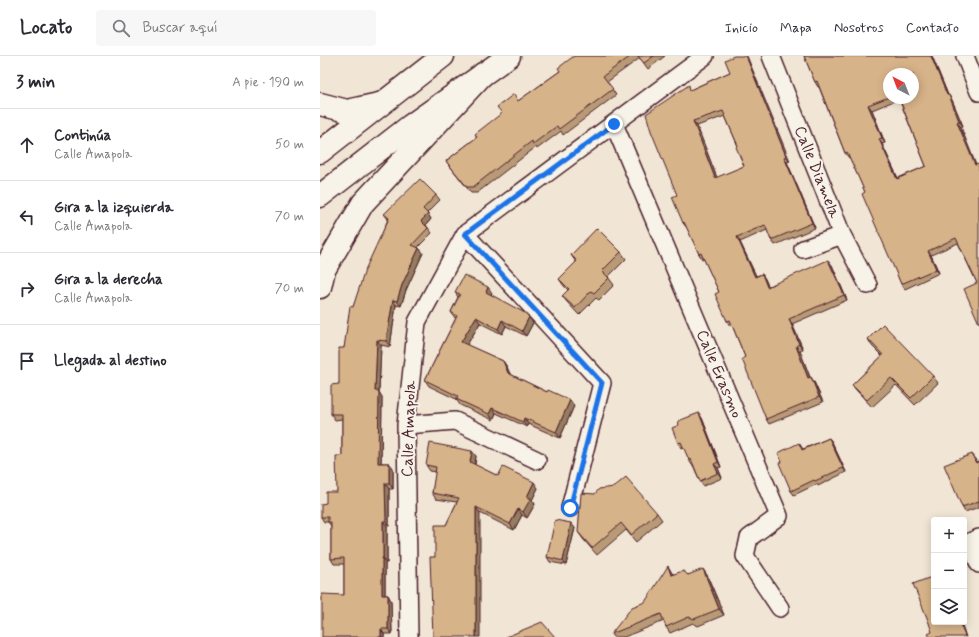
<!DOCTYPE html>
<html lang="es">
<head>
<meta charset="utf-8">
<style>
  :root { --surface:#fff; --page:#f7f7f7; --text:#2b2b33; --muted:#7c7c81; --line:#e1e1e2 }
  body { margin:0; font-family:Mynerve,sans-serif; background:var(--page); color:var(--text) }
  .controls { position:absolute; right:12px; bottom:12px; display:grid; overflow:hidden; border-radius:4px; box-shadow:0 2px 10px #0003 }
  .controls button { width:36px; height:36px; display:grid; place-items:center; padding:0; border:0; border-bottom:1px solid var(--line); background:var(--surface); color:var(--text); font:20px sans-serif }
  .compass { position:absolute; left:563px; top:12px; width:36px; height:36px; border-radius:50%; background:var(--surface); box-shadow:0 2px 10px #0003; rotate:318deg }
  .stop { position:absolute; width:12px; height:12px; margin:-9px; border:3px solid #1a73e8; border-radius:50%; background:#fff }
  .stop.end { background:#1a73e8; border-color:#fff; box-shadow:0 1px 4px #0008 }
  .list { margin:0; padding:0; list-style:none }
  h2 { display:flex; justify-content:space-between; align-items:center; height:52px; margin:0; padding:0 16px; font-size:17px }
  h2 small { font-size:13px; font-weight:400; color:var(--muted) }
  .list li { display:grid; grid-template-columns:26px 1fr auto; gap:12px; align-items:center; box-sizing:border-box; height:72px; padding:0 16px; border-top:1px solid var(--line) }
  .list b { display:block; font-size:15px; white-space:nowrap }
  .list p { margin:0; font-size:13px; white-space:nowrap; color:var(--muted) }
  .list em { font-size:13px; font-style:normal; color:var(--muted) }
  .icon { flex:none; width:22px; height:22px; fill:none; stroke:currentColor; stroke-width:2; stroke-linecap:round; stroke-linejoin:round }
  .map { position:relative; flex:none; width:659px; height:581px; overflow:hidden }
  header { display:flex; align-items:center; gap:24px; box-sizing:border-box; height:56px; padding:0 20px; background:var(--surface); border-bottom:1px solid var(--line) }
  header strong { font-size:19px }
  nav { display:flex; gap:22px; margin-inline-start:auto; font-size:14px }
  .search { width:280px; height:36px; background:var(--page); display:flex; align-items:center; gap:10px; box-sizing:border-box; padding:0 14px; border-radius:4px; color:var(--muted); font-size:15px }
  main { display:flex }
  aside { flex:1; background:var(--surface) }
  .map>svg:first-child { display:block }
  .lines { fill:none; stroke-linecap:round; stroke-linejoin:round }
  .street-casing { stroke:#4a1f2b; stroke-width:20 }
  .secondary-casing { stroke:#4a1f2b; stroke-width:25 }
  .primary-casing { stroke:#4a1f2b; stroke-width:25 }
  .street { stroke:#f7f3e8; stroke-width:17 }
  .secondary { stroke:#f7f3e8; stroke-width:22 }
  .primary { stroke:#f7f3e8; stroke-width:22 }
  .wall { fill:#b99a76; stroke:#4a1f2b; fill-rule:evenodd }
  .shaded-wall { fill:#967d60; stroke:#4a1f2b }
  .building { fill:#d7b389; stroke:#4a1f2b; fill-rule:evenodd }
  .route { stroke:#1a73e8; stroke-width:5 }
  .labels { text-anchor:middle; dominant-baseline:central; stroke-width:4; stroke-linejoin:round; paint-order:stroke }
  .street-label { font-size:16px; fill:#4a1f2b; stroke:#f7f3e8 }
</style>
</head>
<body>
<header>
<strong>Locato</strong>
<div class="search"><svg class="icon" aria-label="search" viewBox="0 0 24 24"><circle cx="10" cy="10" r="6"/><path d="M15 15l6 6"/></svg>Buscar aquí</div>
<nav><a>Inicio</a><a>Mapa</a><a>Nosotros</a><a>Contacto</a></nav>
</header>
<main>
<aside>
<h2>3 min<small>A pie · 190 m</small></h2>
<ul class="list">
<li><svg class="icon" aria-label="ahead" viewBox="0 0 24 24"><path d="M12 20V5M6 11l6-6 6 6"/></svg><div><b>Continúa</b><p>Calle Amapola</p></div><em>50 m</em></li>
<li><svg class="icon" aria-label="left" viewBox="0 0 24 24"><path d="M17 20v-9H6M10 6l-5 5 5 5"/></svg><div><b>Gira a la izquierda</b><p>Calle Amapola</p></div><em>70 m</em></li>
<li><svg class="icon" aria-label="right" viewBox="0 0 24 24"><path d="M7 20v-9h11M14 6l5 5-5 5"/></svg><div><b>Gira a la derecha</b><p>Calle Amapola</p></div><em>70 m</em></li>
<li><svg class="icon" aria-label="arrive" viewBox="0 0 24 24"><path d="M6 21V4h12l-3 4 3 4H6"/></svg><div><b>Llegada al destino</b></div></li>
</ul>
</aside>
<div class="map">
<svg width="659" height="581" viewBox="0 0 659 581">
  <rect width="100%" height="100%" fill="#f1e6d5"/>
  <filter id="ink" filterUnits="userSpaceOnUse"><feTurbulence type="fractalNoise" baseFrequency=".025" numOctaves="2"/><feDisplacementMap in="SourceGraphic" scale="8" xChannelSelector="R" yChannelSelector="G"/><feConvolveMatrix kernelMatrix="1 2 1 2 8 2 1 2 1" color-interpolation-filters="sRGB"/></filter>
  <g filter="url(#ink)">
    <g class="lines">
      <g class="street-casing">
        <path id="street" d="M451,0L522,179L548,229
          M645,0L659,36
          M294,68L459,460L429,482L425,500L460,552
          M145,178L282,327L250,452
          M483,193L522,179
          M86,369L135,365L217,404
          M659,482L650,486L659,508
          M89,581L86,369L97,266L145,178L385,0"/>
      </g>
      <g class="secondary-casing">
        <path id="secondary" d="M0,96L123,0
          M0,140L90,70L189,0"/>
      </g>
      <g class="primary-casing">
        <path id="primary" d="M0,48L27,55L59,48
          M0,231L4,214L43,147L163,18"/>
      </g>
      <use href="#street" class="street"/>
      <use href="#secondary" class="secondary"/>
      <use href="#primary" class="primary"/>
    </g>
    <path class="wall" d="M254,0H345L328,13L320,2L287,26L296,39L243,79L241,75L217,93L216,91L157,137H151L126,105L157,81L198,45L240,15Z
      M484,0H612L628,39L632,44L643,70L641,71L657,227L638,187L611,199L619,217L585,233L581,228L545,136L530,102H529L525,97L499,31H498L495,26ZM569,18L593,42H569ZM579,43L606,110L578,122L562,88L565,87L552,54Z
      M410,16L470,105L467,106L495,172L455,189L451,184L447,174L420,186L436,220L442,218L445,223L448,230L512,209L527,244L472,268L483,293L480,295L490,321L494,326L503,346L449,368L446,363L425,301L412,269L410,270L407,265L399,236L384,203H382L379,198L367,172L363,167L372,33ZM405,60L418,90L424,110L397,122L377,70Z
      M116,139L120,144L107,157L111,163L106,169L112,177L98,191L103,197L86,234L81,250L76,249L70,291L61,289L59,336L62,341L61,407H69L73,412V433H69V470H67V507H65V539H68L71,545L72,578H64V581H2L24,539V508H14L11,503V470L8,466H4L1,461L6,447L17,436L22,400V363L15,364L11,358L19,328L24,292L33,251L68,163L64,158Z
      M301,196L306,203L288,221L294,229L279,244L276,242L259,259L247,246L242,240L248,234L244,230L239,223L256,206L251,199Z
      M135,236L172,237L171,239L209,261L213,267L206,280L186,270L182,278L160,267L147,289L183,305L187,311L190,318L227,336L250,344L254,350L240,382L208,368L207,371L176,357L173,364L140,349L136,343L109,330L105,324L136,262H135L131,256L138,241Z
      M548,283L613,320L618,327L595,349L576,329L552,351L537,335L532,329L562,300L552,290Z
      M382,362L401,411L398,412L402,422L383,430L380,425L373,409H372L369,404L364,391L361,392L358,387Z
      M509,382L512,386L526,416L498,430L497,428L474,439L471,435L462,406L479,387L483,393Z
      M156,400L155,409L178,420L218,432L212,444L215,448L207,462L202,459L194,474L160,457L115,501L126,469L137,446L116,443L112,437L116,416L110,415L106,409Z
      M656,403L657,406L659,405V451L645,456L642,451Z
      M337,457L342,464L316,486L306,474L277,499L263,483L258,476Z
      M255,472L246,509L230,506L227,501Z
      M352,517L353,518L387,519L404,559L378,570L373,567L350,577L346,571L344,565L304,581H293L291,578L325,546Z"/>
    <path class="shaded-wall" d="M426,0H427L470,105L466,100Z
      M611,0H612L630,44L629,39L632,44L643,70L639,65L627,39Z
      M548,49L552,54L565,87L562,82Z
      M373,65L377,70L399,127L395,122Z
      M637,66L641,71L658,114L655,109Z
      M559,83L562,88L580,127L577,123Z
      M464,101L467,106L495,172L492,167Z
      M108,158L111,163L105,170L101,165Z
      M417,181L420,186L439,226L435,221Z
      M99,192L103,197L86,234L81,250L77,245L82,229Z
      M608,195L611,199L619,217L616,213Z
      M508,204L512,209L527,244L524,239Z
      M442,218L445,223L451,236L447,231Z
      M168,231L172,237L170,242L166,236Z
      M73,244L76,249L70,291L66,285Z
      M156,261L160,267L145,292L141,286Z
      M209,261L213,267L206,280L202,275Z
      M469,263L472,268L483,293L479,288Z
      M182,264L186,270L182,278L178,273Z
      M57,284L61,289L59,336L62,341L61,412L58,407L55,335Z
      M476,290L480,295L492,327L488,322Z
      M183,305L187,311L192,323L188,317Z
      M491,321L494,326L503,346L499,341Z
      M250,344L254,350L240,382L236,376Z
      M172,352L176,357L173,364L169,358Z
      M379,357L382,362L401,411L398,406Z
      M204,362L208,368L207,371L203,366Z
      M509,382L512,386L526,416L523,412Z
      M152,395L156,400L154,412L150,406Z
      M652,398L656,403L659,412L656,407Z
      M69,407L73,412V433L69,427Z
      M394,408L398,412L402,422L398,417Z
      M214,426L218,432L212,444L215,448L207,462L203,456L207,441Z
      M65,427L69,433V470L66,465Z
      M156,451L160,457V581H156Z
      M198,453L202,459L194,474L190,468Z
      M63,465L67,470V507L63,502Z
      M251,467L255,472L246,509L243,505Z
      M62,502L65,507V545L62,539Z
      M348,510L352,517L355,525L351,519Z
      M383,513L387,519L404,559L399,553Z
      M68,539L71,545L72,578L68,573Z
      M639,566H641L646,581H645V580Z
      M61,573L64,578V581H61Z"/>
    <path class="building" d="M254,0H311L283,20L293,33L239,73L237,70L213,88L212,85L153,131H147L126,105L157,81L155,78L182,57L177,51L194,38L198,45L240,15L238,12Z
      M318,0H334L324,7Z
      M414,0H426L466,100L464,101L492,167L451,184L445,169L417,181L435,221L442,218L447,231L508,204L524,239L469,263L479,288L476,290L488,322L491,321L499,341L446,363L422,303L425,301L410,264L407,265L395,238L399,236L381,197L379,198L364,166L363,167L352,141L357,139L331,75L326,58L369,29L370,34L410,16L405,4ZM403,55L418,90L416,91L424,110L395,122L373,65Z
      M484,0H611L627,39H629L639,65L637,66L655,109L659,108V267L658,265L644,233L657,227L636,182L608,195L616,213L581,228L542,138L545,136L527,96L525,97L497,25L495,26ZM569,18H593V42H579L606,110L577,123L559,83L562,82L548,49L569,41Z
      M100,123L116,139L103,153L108,158L101,165L108,172L92,189L99,192L82,229L77,245L73,244L66,285L57,284L55,335H59L58,407H69V427H65L66,465H63V502H62V539H68V573H61V581H2V538L24,539V502L11,503V466H8V461H1V448L6,447V436H17L16,400H22V358H11V329L19,328V292H24L30,250L33,251L45,214L69,162L64,158Z
      M277,172L301,196L282,215L289,222L274,237L271,235L255,252L242,240L249,233L239,223L257,205L251,199Z
      M144,219L168,231L166,236L205,257L209,261L202,275L182,264L178,273L156,261L141,286L183,305L188,317L227,336L228,334L250,344L236,376L204,362L203,366L172,352L169,358L136,343L138,340L105,324L137,260L131,256L140,238L135,236Z
      M563,268L613,320L591,342L571,322L547,344L532,329L563,299L548,283Z
      M379,357L398,406L394,408L398,417L380,425L371,403L369,404L361,386L358,387L352,372L359,369L358,365Z
      M509,382L523,412L495,425L494,424L471,435L459,407L462,406L458,397L479,387L482,394Z
      M110,387L152,395L150,406L178,420L183,411L214,426L207,441L211,442L203,456L198,453L190,468L156,451V581H113L110,501H115V469H126L139,442L112,437L116,411L106,409Z
      M652,398L656,407L659,405V445L642,451L624,409Z
      M306,421L337,457L311,479L301,467L272,492L258,476L261,437L275,438L279,433L294,431Z
      M235,464L251,467L243,505L227,501Z
      M348,510L351,519L363,515L368,519L383,513L399,553L374,563L369,561L346,571L341,558L291,578L312,551L325,546Z
      M614,520V566H639L645,580L642,581H610L608,578L612,576L608,564L593,528Z
      M222,566L235,581H186Z"/>
  </g>
  <g class="lines" filter="url(#ink)">
    <path class="route" d="M250,452L282,327L145,178L294,68"/>
  </g>
  <g class="labels">
    <g class="street-label">
      <text transform="translate(497 116) rotate(68)">Calle Diamela</text>
      <text transform="translate(399 318) rotate(67)">Calle Erasmo</text>
      <text transform="translate(89 373) rotate(-88)">Calle Amapola</text>
    </g>
  </g>
</svg>
<div class="controls">
<button>+</button>
<button>−</button>
<button><svg class="icon" aria-label="layers" viewBox="0 0 24 24"><path d="M12 4l9 5-9 5-9-5zM3 14l9 5 9-5"/></svg></button>
</div>
<svg class="compass" viewBox="-18 -18 36 36"><path d="M0-13l5 13h-10z" fill="#e53935"/><path d="M0 13l5-13h-10z" fill="#7c7c81"/></svg>
<div class="stop" style="left:250px;top:452px"></div>
<div class="stop end" style="left:294px;top:68px"></div>
</div>
</main>
</body>
</html>
